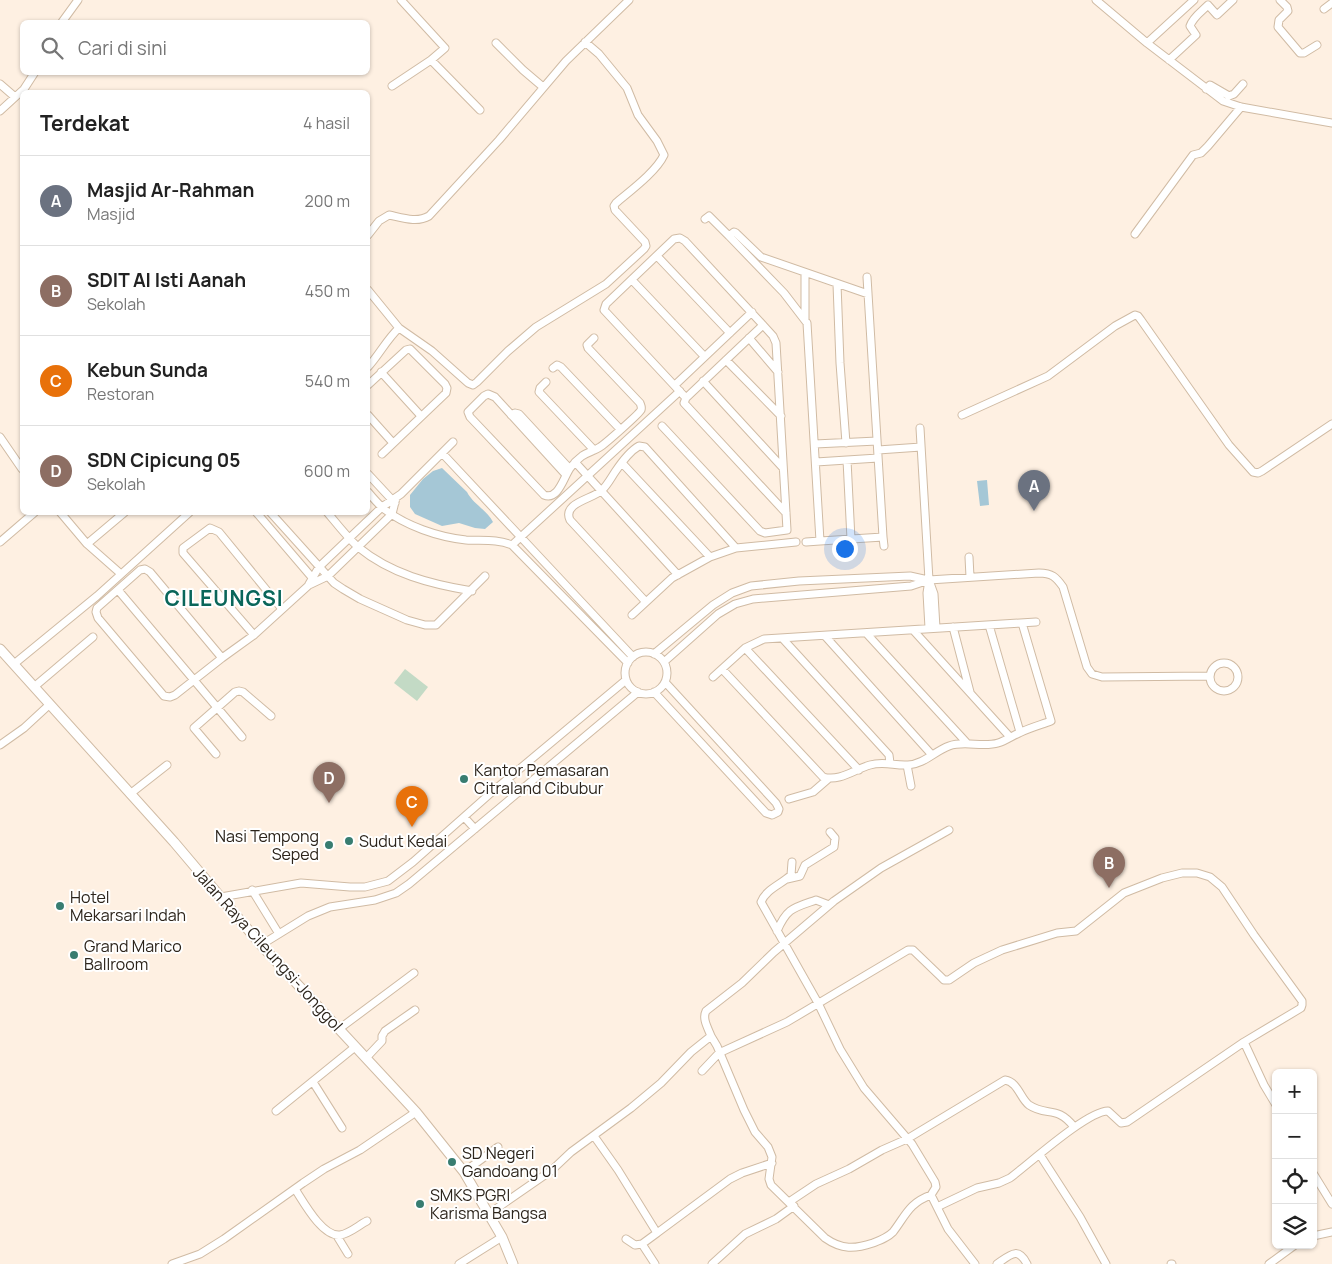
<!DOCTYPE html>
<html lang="id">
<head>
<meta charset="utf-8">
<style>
  :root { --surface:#fff; --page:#f2f2f2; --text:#222; --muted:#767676; --line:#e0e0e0; --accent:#db2777 }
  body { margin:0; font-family:Manrope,sans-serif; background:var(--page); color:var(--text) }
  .controls { position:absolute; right:15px; bottom:15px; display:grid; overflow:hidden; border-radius:8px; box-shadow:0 1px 4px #0004 }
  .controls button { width:45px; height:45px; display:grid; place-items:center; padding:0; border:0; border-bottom:1px solid var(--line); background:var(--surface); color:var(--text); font:25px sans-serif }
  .you { position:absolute; left:844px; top:548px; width:18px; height:18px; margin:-12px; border:4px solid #fff; border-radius:50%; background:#1a73e8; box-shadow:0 0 0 8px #1a73e833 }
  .badge { display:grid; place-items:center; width:32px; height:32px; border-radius:50%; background:var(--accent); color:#fff; font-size:16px; font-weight:700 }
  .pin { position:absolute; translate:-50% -41px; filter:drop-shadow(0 1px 2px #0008) }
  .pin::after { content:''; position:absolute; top:26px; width:18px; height:15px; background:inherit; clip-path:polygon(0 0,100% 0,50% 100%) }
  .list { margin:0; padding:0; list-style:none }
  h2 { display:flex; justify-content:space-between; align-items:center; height:65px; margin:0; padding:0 20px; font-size:21px }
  h2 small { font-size:16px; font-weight:400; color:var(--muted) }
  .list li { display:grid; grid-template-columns:32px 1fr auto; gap:15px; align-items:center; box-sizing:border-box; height:90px; padding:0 20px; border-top:1px solid var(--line) }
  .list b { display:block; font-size:19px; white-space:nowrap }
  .list p { margin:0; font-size:16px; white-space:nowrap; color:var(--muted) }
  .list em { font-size:16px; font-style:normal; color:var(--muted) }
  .icon { flex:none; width:28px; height:28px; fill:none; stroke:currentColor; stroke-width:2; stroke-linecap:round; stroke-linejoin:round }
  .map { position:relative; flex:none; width:1332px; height:1264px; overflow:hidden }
  .search { position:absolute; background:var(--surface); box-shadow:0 1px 4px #0004; left:20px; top:20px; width:350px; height:55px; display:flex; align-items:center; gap:12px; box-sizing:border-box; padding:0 18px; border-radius:8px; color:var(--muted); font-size:19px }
  .panel { position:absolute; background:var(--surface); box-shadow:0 1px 4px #0004; left:20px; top:90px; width:350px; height:425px; border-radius:8px }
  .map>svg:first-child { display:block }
  .green { fill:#c3dac5 }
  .water { fill:#a5c7d6 }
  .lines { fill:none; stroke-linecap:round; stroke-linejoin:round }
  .minor-casing { stroke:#d0bba4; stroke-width:9 }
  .major-casing { stroke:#d0bba4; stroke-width:11 }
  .minor { stroke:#fff; stroke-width:7 }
  .major { stroke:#fff; stroke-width:9 }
  .poi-dot { fill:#387d71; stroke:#fff; stroke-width:2 }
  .labels { text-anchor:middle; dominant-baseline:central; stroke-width:4; stroke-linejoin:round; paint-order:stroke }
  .poi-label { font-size:16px; fill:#2c241b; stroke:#fff; text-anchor:start }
  .street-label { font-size:16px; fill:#2c241b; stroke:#fff }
  .district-label { font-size:21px; font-weight:bold; letter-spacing:1px; fill:#0a665a; stroke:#fff }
</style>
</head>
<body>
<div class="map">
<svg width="1332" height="1264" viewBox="0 0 1332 1264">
  <rect width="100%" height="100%" fill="#fef0e2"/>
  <path class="green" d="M405,669L428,687L417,701L394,683Z"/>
  <path class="water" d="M442,468L467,492C473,504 487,510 493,522L485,529L475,528L459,523L442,526L415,514L410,507V495L423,479L433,471Z
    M987,480L989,505L980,506L977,481Z"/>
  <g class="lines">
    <g class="minor-casing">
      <path id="minor" d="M1096,0L1147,43L1223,101L1241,107L1332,123
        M1280,0L1287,7L1288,11L1279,20L1278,27L1300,53H1304L1317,45
        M1324,9L1332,3
        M62,22L78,0
        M496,43L523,70L543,87
        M1147,43L1194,0
        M431,60L480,110
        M1169,60L1196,35L1190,26C1193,17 1201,12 1208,5L1217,15L1233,0
        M0,84L15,97
        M392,86L431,60L445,48L401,0
        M1206,89L1210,85L1229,96L1234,94L1243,84
        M0,111L24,89L35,72
        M705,219L709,216L729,236
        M1135,234L1193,155L1201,153L1208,146L1241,107
        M368,235L379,221L389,215C403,218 417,223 429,216L499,140L566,61L629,0
        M657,256L730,333
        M867,277L883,537
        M632,280L704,356
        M837,284L840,363L846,443
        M368,290L399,328L432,351L468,383L473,385L477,382L508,351L536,327L606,284L644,249L646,246L645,242L615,210L614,206L616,203C630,191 656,172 664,155L657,141L638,115L627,88L599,54L585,42
        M868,294L761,257L736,233L734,232L729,236L784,293L807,323L820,541L883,537L884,546
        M805,320V273
        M763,325L686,398L684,403L786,513
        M749,338L778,372
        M726,360L781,416
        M368,367C379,355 387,339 399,328
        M553,368L557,365L561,367L620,429
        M381,372L421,416
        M703,381L783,468
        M546,382L540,388L539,392L594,450
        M368,385L406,350L410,349L445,384L447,388L446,393L382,454
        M675,385L752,312
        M368,415L393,443
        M511,415L515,413L519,414L569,468
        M962,415L1048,376L1115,326L1135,315L1138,316L1141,320L1229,445L1253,472L1258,473L1262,471L1332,424
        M662,426L760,531L765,533L787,530L776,343L773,336L763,325L685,241L680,238L674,239L606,304L604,310L686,398
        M920,428L929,580L927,593L929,628
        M0,437L22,469
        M815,444L877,441
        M878,450L921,447
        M442,453L633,657
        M847,460L851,539
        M575,462L678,575
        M816,462L878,458
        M622,463L710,557
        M368,474L395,503
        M566,475L495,397L488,394L484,396L468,412L470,417L544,495C559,501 564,475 571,467C574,463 578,459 582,456C588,452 594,451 600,447C605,444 639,414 641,410C642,407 641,406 640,403L588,348L587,345L594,338
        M368,492C373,498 378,504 384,509C406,526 438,537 466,540C482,541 497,539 512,545L628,663
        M60,512L87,544L121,574
        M256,512L315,581
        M270,512L334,583L343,589L360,599L407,620L425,625H436L485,576
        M327,512C337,524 347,537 358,547C391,574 430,584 472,591
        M0,542L35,512
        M806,542L820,541
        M87,544L125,512
        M512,545L680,391
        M969,557L970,577
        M145,569L150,572L222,658L175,695L170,697L164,696L98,618L96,612L97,608L140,570Z
        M930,583L934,594L936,628
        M309,584L319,567L382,507L401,494L453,442
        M118,590L242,737
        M646,602L570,520C562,503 592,499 601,491C607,486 611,478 615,472C621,463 630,451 639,446L645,447L736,548
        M632,615L672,578L710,557L736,548L796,542
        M989,625L1020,732
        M953,627L970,692
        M913,630L1010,737
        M867,634L966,742
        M254,635L183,553V548L210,528L219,532L282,609
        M825,636L932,755
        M783,639L889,755L890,763
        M745,648L859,770
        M625 673a21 21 0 1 1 42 0a21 21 0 1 1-42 0Z
        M654,654L713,605L732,593L751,586L799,581L910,576L928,580
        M222,658L254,635L309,585L328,576L392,514L396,498
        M664,662L718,614L735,604L753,599L911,586L929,580L1039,573C1052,573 1056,577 1063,587L1087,667L1092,674L1102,677L1210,676
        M1210 677a14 14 0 1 1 28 0a14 14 0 1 1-28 0Z
        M14,664L97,596L190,512
        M722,669L823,777C840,782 855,769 870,765C884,761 895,766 908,765C924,764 935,751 949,746C965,740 982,748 998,743C1005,741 1012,736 1019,733C1029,728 1040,725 1051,721L1022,623
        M713,677L745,648L764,639L1036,622
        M34,687L93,637
        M654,692L766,813L772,815L778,812L779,809L776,803L665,682
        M0,745L24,728L50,704
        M216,754L194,728L235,692L239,691L243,692L271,716
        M907,765L911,786
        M508,780L518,793
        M130,794L167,765
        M789,799L813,792L828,779
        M465,818L475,829
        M792,862L791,875C782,884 766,889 761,902L818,1003L840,1049L864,1088L912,1144L935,1182L936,1187L931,1195L948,1229L975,1264
        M787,879L800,876L805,865L834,847L835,838L830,832
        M252,890L279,934
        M221,897L301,883L350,887H365L388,881L413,862L492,792L626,680
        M777,931C787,908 793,908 816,900L829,905
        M261,945L308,916L330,907L375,900L396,893L409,884L638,692
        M339,1029L414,973
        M711,1036C708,1028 702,1019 706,1011L742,983L774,952L834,901L881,868L949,830
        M1244,1042L1264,1085L1276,1105
        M366,1058L382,1041V1036L385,1031L415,1010
        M702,1071L719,1053L787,1022L908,950H913L940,976L944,980H949L974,963L1002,950L1057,933L1076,931L1124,893L1162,878L1182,873H1197L1210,877L1222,887L1254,935L1302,1001V1005L1301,1008L1244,1042L1127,1122L1121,1123L1108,1111C1087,1111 1029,1164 1010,1178L999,1183L977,1188L937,1207
        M313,1082L342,1128
        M276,1111L355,1047
        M594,1136L618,1170L657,1233L730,1179L742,1173L772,1163
        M1040,1155L1080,1217L1106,1264
        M464,1172L498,1147
        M1313,1173L1332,1204
        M295,1189C303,1201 322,1237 340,1235C349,1234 359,1225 367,1221
        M789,1202L816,1184L849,1169L882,1150L907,1139L1005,1080C1018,1082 1020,1098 1029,1105C1047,1117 1057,1105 1074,1127
        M490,1213L552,1170L571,1152L631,1108L661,1083L691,1052L711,1036L717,1046L744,1110L755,1132L768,1147L772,1157L769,1179L771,1185L825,1238C842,1250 855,1249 873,1243C881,1240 887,1238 893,1232C906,1215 909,1203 931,1195
        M337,1236L348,1254
        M1313,1236L1332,1232
        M626,1239L635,1245L642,1244
        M172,1264L200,1254L224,1239L303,1183L324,1169L360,1150L416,1112
        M459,1264L502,1237
        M655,1264L642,1244L657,1233
        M712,1264L745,1234L776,1219L794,1206
        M997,1264C1010,1255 1018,1246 1027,1264
        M1171,1264H1172
        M1269,1264L1295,1245"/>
    </g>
    <g class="major-casing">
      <path id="major" d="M0,649L174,842L261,945L416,1112L464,1172L502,1237L513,1264"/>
    </g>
    <use href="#minor" class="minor"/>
    <use href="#major" class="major"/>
  </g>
  <g class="poi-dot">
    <circle cx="464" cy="779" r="5"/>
    <circle cx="349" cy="841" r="5"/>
    <circle cx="329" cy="845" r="5"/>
    <circle cx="60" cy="906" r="5"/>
    <circle cx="74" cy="955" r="5"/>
    <circle cx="452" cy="1162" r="5"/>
    <circle cx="420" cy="1204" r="5"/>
  </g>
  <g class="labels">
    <g class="poi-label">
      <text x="474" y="770">Kantor Pemasaran<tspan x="474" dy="18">Citraland Cibubur</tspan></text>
      <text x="319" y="836" text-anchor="end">Nasi Tempong<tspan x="319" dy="18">Seped</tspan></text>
      <text x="359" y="841">Sudut Kedai</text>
      <text x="70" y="897">Hotel<tspan x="70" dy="18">Mekarsari Indah</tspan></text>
      <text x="84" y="946">Grand Marico<tspan x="84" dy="18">Ballroom</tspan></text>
      <text x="462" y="1153">SD Negeri<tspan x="462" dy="18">Gandoang 01</tspan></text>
      <text x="430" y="1195">SMKS PGRI<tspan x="430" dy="18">Karisma Bangsa</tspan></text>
    </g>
    <g class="street-label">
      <text transform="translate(268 949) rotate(48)">Jalan Raya Cileungsi-Jonggol</text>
    </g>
    <g class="district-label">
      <text x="224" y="598">CILEUNGSI</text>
    </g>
  </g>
</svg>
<div class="controls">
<button>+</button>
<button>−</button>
<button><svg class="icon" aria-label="locate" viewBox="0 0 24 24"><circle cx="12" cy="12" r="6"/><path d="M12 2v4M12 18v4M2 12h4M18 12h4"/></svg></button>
<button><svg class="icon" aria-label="layers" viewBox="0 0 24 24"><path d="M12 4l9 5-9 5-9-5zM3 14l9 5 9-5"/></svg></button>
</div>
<div class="you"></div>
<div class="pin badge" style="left:1034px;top:511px;background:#6b7280">A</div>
<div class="pin badge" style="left:1109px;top:888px;background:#8d6e63">B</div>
<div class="pin badge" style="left:412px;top:827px;background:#e8710a">C</div>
<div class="pin badge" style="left:329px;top:803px;background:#8d6e63">D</div>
<div class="search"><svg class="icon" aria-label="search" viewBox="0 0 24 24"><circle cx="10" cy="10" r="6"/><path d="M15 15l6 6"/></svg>Cari di sini</div>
<section class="panel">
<h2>Terdekat<small>4 hasil</small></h2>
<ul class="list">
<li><span class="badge" style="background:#6b7280">A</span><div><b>Masjid Ar-Rahman</b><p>Masjid</p></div><em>200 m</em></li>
<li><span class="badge" style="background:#8d6e63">B</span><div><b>SDIT Al Isti Aanah</b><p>Sekolah</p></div><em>450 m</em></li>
<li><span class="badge" style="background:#e8710a">C</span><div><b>Kebun Sunda</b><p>Restoran</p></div><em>540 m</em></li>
<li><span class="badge" style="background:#8d6e63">D</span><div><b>SDN Cipicung 05</b><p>Sekolah</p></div><em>600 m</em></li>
</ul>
</section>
</div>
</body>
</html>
